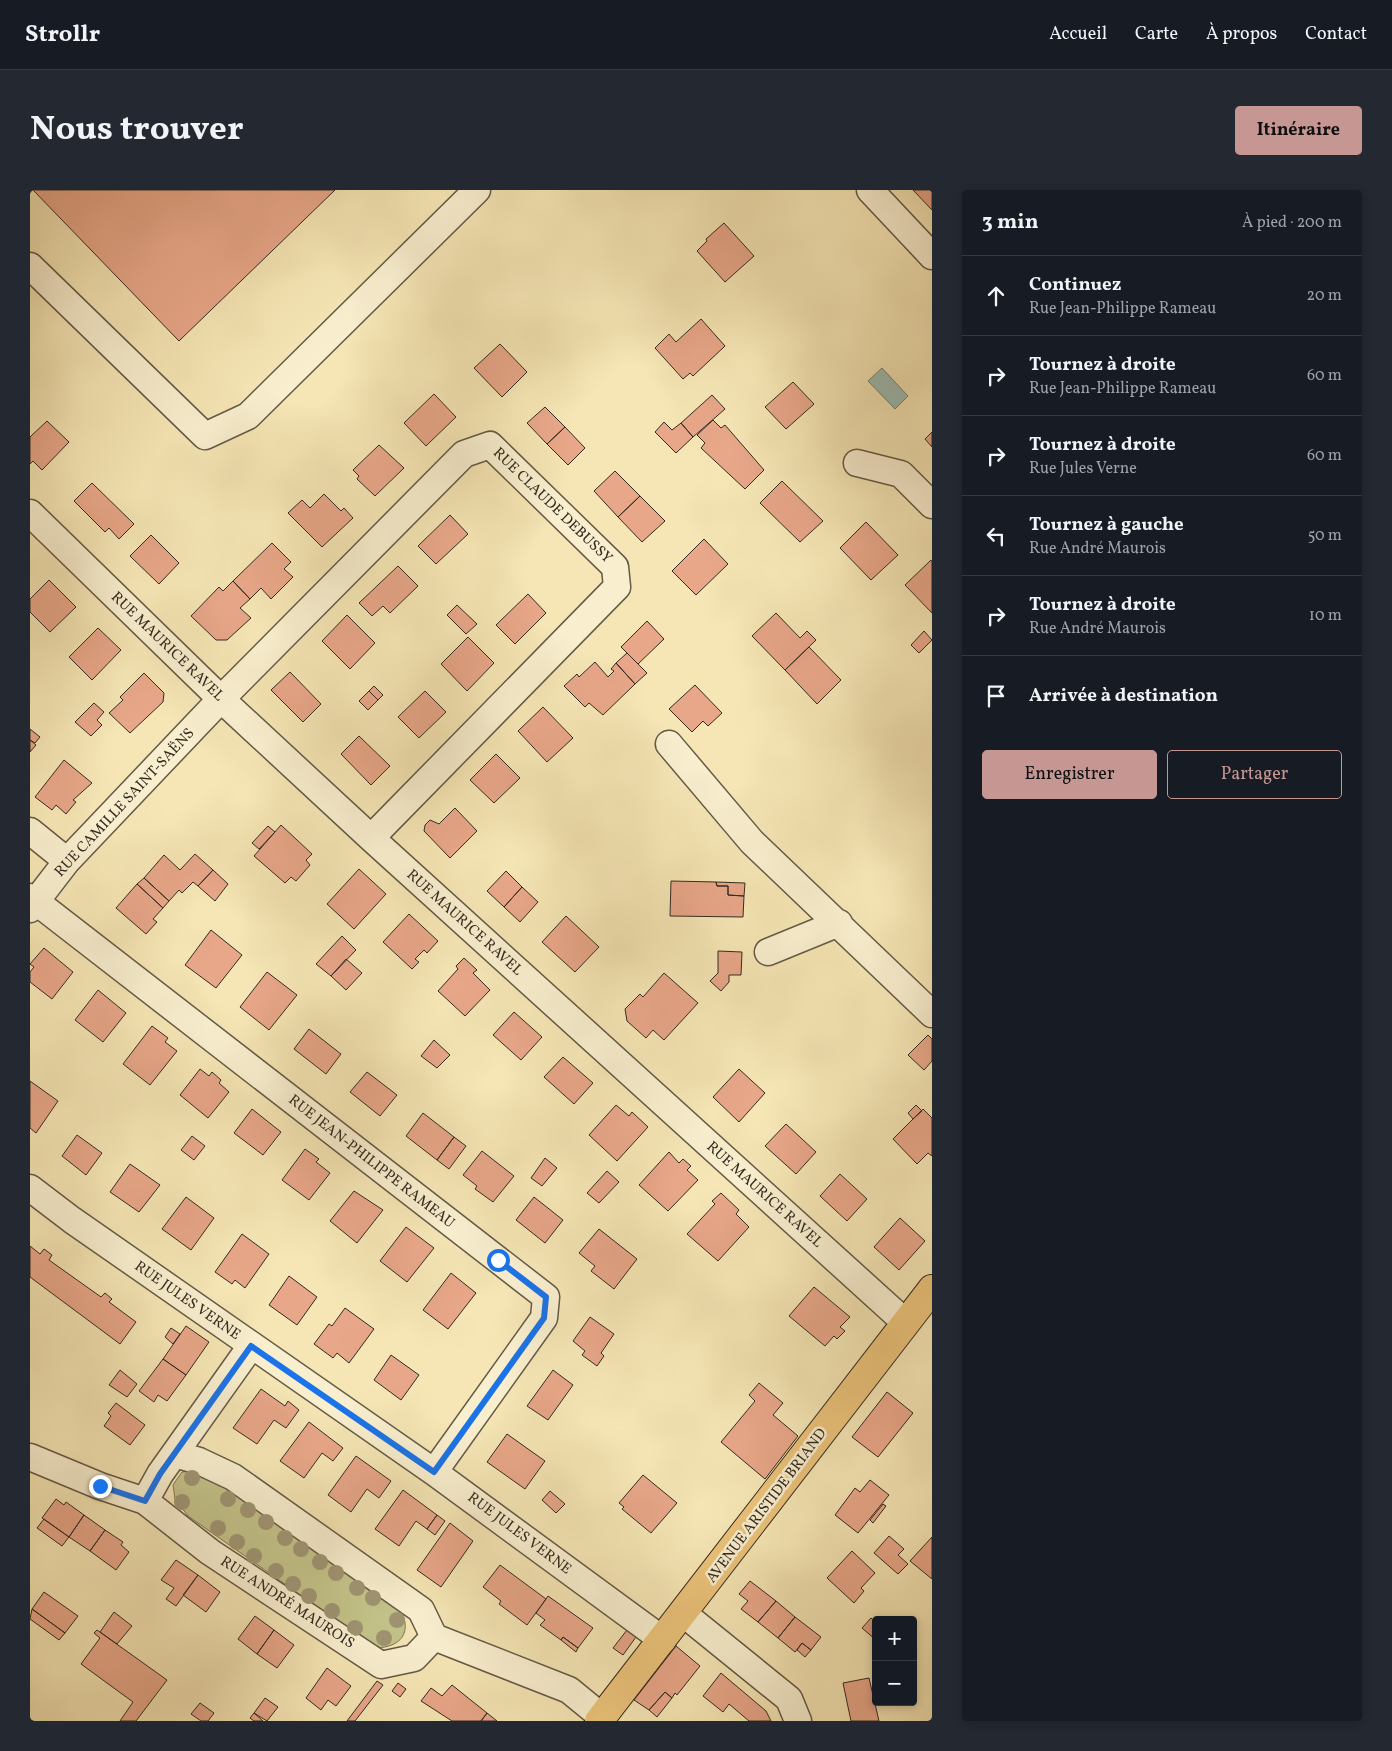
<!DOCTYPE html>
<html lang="fr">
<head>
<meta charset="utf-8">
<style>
  :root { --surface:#171b24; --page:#242831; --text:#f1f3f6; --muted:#9ea1a6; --line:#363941; --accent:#c59692 }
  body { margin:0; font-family:Vollkorn,serif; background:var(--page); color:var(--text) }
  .controls { position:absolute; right:15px; bottom:15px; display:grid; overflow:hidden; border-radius:5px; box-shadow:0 2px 8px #0003 }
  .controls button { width:45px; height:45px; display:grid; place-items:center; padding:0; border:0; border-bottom:1px solid var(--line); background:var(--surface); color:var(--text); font:25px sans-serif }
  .stop { position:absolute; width:15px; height:15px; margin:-11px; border:4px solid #1a73e8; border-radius:50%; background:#fff }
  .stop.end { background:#1a73e8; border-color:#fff; box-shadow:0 1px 5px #0008 }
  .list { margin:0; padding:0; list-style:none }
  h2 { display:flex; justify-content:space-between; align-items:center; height:65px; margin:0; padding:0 20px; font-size:21px }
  h2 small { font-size:16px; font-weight:400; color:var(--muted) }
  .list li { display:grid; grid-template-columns:32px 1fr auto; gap:15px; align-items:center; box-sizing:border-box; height:80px; padding:0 20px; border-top:1px solid var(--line) }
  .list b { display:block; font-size:19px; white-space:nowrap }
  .list p { margin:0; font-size:16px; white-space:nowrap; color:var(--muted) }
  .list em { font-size:16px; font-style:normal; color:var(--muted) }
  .actions { display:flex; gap:10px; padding:15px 20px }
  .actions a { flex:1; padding:11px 0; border:1px solid var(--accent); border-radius:5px; text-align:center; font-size:18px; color:var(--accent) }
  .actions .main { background:var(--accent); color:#111 }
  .icon { flex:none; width:28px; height:28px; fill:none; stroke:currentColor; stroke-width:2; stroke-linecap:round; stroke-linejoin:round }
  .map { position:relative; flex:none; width:902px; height:1531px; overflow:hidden; border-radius:5px }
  header { display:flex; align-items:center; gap:30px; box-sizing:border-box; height:70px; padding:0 25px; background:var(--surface); border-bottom:1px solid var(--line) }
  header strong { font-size:24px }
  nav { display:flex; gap:28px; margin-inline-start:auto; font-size:18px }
  .intro { display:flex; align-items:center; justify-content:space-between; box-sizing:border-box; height:120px; padding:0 30px }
  h1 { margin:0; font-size:35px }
  .button { padding:12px 22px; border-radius:5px; background:var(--accent); color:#111; font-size:18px; font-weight:700 }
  main { display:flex; gap:30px; padding:0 30px }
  aside { flex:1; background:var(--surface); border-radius:5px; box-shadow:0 2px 8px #0003 }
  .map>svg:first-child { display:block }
  .green { fill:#c3c389; stroke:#7b7755 }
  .water { fill:#9ebeb4; stroke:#738379 }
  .building { fill:#e8a789; stroke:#332b21 }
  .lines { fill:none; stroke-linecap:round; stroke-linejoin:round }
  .minor-casing { stroke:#645a46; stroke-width:29 }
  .major-casing { stroke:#332b21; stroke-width:30 }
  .minor { stroke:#f9efcf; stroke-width:26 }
  .major { stroke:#ebc37a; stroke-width:28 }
  .tree { fill:#9f9472 }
  .route { stroke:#1a73e8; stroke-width:6 }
  .labels { text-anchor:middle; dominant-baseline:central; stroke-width:5; stroke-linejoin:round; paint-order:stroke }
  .street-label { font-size:15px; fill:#332b21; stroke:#f9efcf }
</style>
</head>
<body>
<header>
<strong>Strollr</strong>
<nav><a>Accueil</a><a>Carte</a><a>À propos</a><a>Contact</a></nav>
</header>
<div class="intro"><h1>Nous trouver</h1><a class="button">Itinéraire</a></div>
<main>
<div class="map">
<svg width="902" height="1531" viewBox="0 0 902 1531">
  <rect width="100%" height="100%" fill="#f6e6b5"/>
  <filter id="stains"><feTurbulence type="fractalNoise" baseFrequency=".004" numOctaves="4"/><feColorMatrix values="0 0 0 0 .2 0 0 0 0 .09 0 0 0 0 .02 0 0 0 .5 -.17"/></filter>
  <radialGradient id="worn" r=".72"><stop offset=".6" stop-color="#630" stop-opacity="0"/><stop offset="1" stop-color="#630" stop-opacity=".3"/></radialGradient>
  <path class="green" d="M170,1280L371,1420C382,1443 371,1457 346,1458L158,1326L145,1309L143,1295L152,1282Z"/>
  <path class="water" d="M852,178L878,206L865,219L838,191Z"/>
  <path class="building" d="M3,0H305L149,151Z
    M883,0H902V20Z
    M694,33L724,66L695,92L667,61L677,51L676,49Z
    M671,129L695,156L663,186L660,183L653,189L625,158L639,144L646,152Z
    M470,154L497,182L472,207L444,178Z
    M763,192L784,214L756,239L735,217Z
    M404,204L426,227L396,256L374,233Z
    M682,205L695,219L663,247L651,233Z
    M515,217L535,237L517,254L497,233Z
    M683,230L691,238L695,235L734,280L715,299L671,258L675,253L667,245Z
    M17,231L39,252L12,280L3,271L0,274V247Z
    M634,232L642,240L651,233L663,247L646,263L625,242Z
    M535,237L555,258L538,275L517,254Z
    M902,242V257L895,249Z
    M349,255L374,278L345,306L327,289L329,286L323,280Z
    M585,281L610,306L588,327L564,301Z
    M752,291L793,331L770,352L730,313Z
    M62,293L104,334L89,349L79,338L75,342L44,311Z
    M294,304L311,321L314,318L323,328L292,357L258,323L272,310L280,318Z
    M610,306L635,331L612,352L588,327Z
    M420,325L438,344L406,374L388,356Z
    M836,332L868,365L841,390L810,358Z
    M121,345L149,373L129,394L100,366Z
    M674,349L698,374L666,405L642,381Z
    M242,353L261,372L254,379L263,387L241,409L231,398L220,409L203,391Z
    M901,370L902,372V423L875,395Z
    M368,376L388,396L360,423L353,416L342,426L329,413Z
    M19,390L46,417L20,442L0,422V409Z
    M203,391L220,409L210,418L221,428L197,450H186L161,426L189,397L193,401Z
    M498,404L516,423L485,454L466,435Z
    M427,415L447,434L436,444L417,425Z
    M746,423L770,448L777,441L786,450L755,480L722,446Z
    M317,425L345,453L320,479L292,451Z
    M617,431L634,449L608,474L591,457Z
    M68,438L91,460L62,490L39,467Z
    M894,441L902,450L889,463L881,455Z
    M438,447L464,473L437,501L411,474Z
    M779,457L811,490L787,514L755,480Z
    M597,463L617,483L605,494L586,473Z
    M565,472L578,487L584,481L581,479L586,473L605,494L573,525L559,513L555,517L534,496L547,484L549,487Z
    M260,482L291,514L273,532L241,500Z
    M114,483L134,503L133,512L100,543L79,523L93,510L90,507Z
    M665,495L692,523L678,536L673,531L662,542L639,519Z
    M344,496L353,505L348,510L339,501Z
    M339,501L348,510L338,520L329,511Z
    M395,501L416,522L389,548L368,527Z
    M64,513L74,522L67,530L72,535L61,546L45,532Z
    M513,517L543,548L517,572L488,541Z
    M0,539L10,547L5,553L0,550Z
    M329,546L360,576L341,595L311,564Z
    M0,550L6,555L0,562Z
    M466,564L490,588L464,613L440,590Z
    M34,570L62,593L43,610L46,612L36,624L26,615L22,620L5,607Z
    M425,618L447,641L420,668L394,641L395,635L400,630L409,634Z
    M251,635L282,664L276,670L280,675L266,691L261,687L255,693L224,666Z
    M238,636L245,642L229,659L222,653Z
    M165,664L183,680L168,696L163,692L152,703L149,700L139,711L114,688L134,665L150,680Z
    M329,679L356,704L324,739L297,714Z
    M183,680L198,694L185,711L168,696Z
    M476,681L492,697L474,717L457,701Z
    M114,688L139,711L133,718L107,694Z
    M641,691L686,692L687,696H698V705L714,706L713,727L640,726Z
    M686,692L715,693L714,706L698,705V696H687Z
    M107,694L133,718L123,729L127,732L116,744L86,718Z
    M492,697L508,712L490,732L474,717Z
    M379,724L408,751L397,763L394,760L385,769L389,772L382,779L353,752Z
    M536,726L569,757L545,782L512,752Z
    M181,740L212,765L186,798L155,775Z
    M312,746L326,760L301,786L286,774Z
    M14,758L43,782L22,809L0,792V782L4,777L0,774Z
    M688,761L712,762L711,785H699V792L691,801L680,791L688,783Z
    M434,768L447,780L443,783L460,800L435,826L408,801L428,779L426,776Z
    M316,769L332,783L316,800L301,786Z
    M237,782L267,805L239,840L210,817Z
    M634,783L668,813L634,850L623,840L616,848L597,831L595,819L610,804L613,807Z
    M68,800L96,823L73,852L45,830Z
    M484,822L512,847L491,870L463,845Z
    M122,836L138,848L135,852L147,861L120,895L93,874Z
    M279,839L311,864L296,884L264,859Z
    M898,845L902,849V871L894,880L878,865Z
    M404,850L420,865L407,878L391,866Z
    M533,867L563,893L544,914L514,887Z
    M170,879L179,886L182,882L191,890L189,893L199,902L178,928L150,905Z
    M709,879L735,903L709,932L683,907Z
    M337,882L367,905L350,926L320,902Z
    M0,891L28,911L6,943L0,938Z
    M586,915L599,926L602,922L618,937L587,971L559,945Z
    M886,915L892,921L883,929L878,923Z
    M222,919L251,942L233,965L204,943Z
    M893,919L902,928V966L898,963L887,974L863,949Z
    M393,923L424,947L407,970L376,946Z
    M756,934L786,962L766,984L735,956Z
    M47,945L72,963L56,985L32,966Z
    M162,946L175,956L164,970L151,960Z
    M424,947L436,956L419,979L407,970Z
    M275,959L289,969L286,972L300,983L279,1010L252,990Z
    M452,961L484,986L463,1012L445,999L447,996L433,985Z
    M639,962L649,973L653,969L661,976L657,980L668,990L638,1021L609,995Z
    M515,968L527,978L512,996L501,988Z
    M100,974L130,995L109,1022L80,1002Z
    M577,981L589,992L569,1013L557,1003Z
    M810,984L837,1009L817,1031L790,1006Z
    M324,1001L353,1020L327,1053L300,1031Z
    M691,1003L709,1020L706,1024L719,1037L688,1071L657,1044L685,1014L682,1011Z
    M156,1007L184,1028L161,1060L132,1039Z
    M504,1007L533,1030L515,1053L486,1030Z
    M870,1028L895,1051L869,1080L844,1057Z
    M376,1037L404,1058L377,1092L350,1071Z
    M569,1039L607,1069L584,1099L561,1081L565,1076L549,1063Z
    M212,1044L239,1064L215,1098L205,1090L202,1094L185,1082Z
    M0,1056L10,1064L14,1059L22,1065L19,1070L71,1107L75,1103L82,1109L79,1112L106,1132L90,1154L0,1087Z
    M421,1083L446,1103L418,1139L393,1120Z
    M259,1086L287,1107L267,1135L239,1115Z
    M784,1097L820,1127L810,1137L815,1141L807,1149L804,1146L795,1156L759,1126Z
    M315,1118L344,1139L319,1173L307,1163L303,1168L284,1154L299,1134L302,1136Z
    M560,1127L584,1144L571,1163L574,1166L567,1176L552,1165L555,1161L543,1151Z
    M156,1136L179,1152L156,1185L133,1169Z
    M141,1138L150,1144L143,1154L135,1147Z
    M361,1165L389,1185L371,1210L344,1190Z
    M133,1169L156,1185L137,1211L128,1205L124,1212L109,1201Z
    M90,1180L107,1194L97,1207L79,1195Z
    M523,1180L543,1195L518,1230L497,1216Z
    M729,1193L753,1213L743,1225L768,1246L735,1289L691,1252L725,1211L719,1205Z
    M231,1199L255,1216L258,1211L269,1220L256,1238L244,1230L227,1254L203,1238Z
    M857,1202L883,1223L848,1267L822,1247Z
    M86,1213L115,1235L100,1255L74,1236L81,1226L78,1223Z
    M279,1232L313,1258L303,1271L292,1263L274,1288L250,1271Z
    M477,1244L515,1271L495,1299L457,1272Z
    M326,1266L361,1291L349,1308L337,1299L321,1322L298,1305Z
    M613,1285L647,1313L621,1343L592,1319L594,1317L589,1313Z
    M840,1290L859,1305L828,1343L805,1325L825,1298L830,1302Z
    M373,1300L407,1325L397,1339L386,1331L369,1356L345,1339Z
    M520,1301L535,1314L526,1323L512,1310Z
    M26,1309L34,1315L36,1312L54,1325L39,1347L12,1328Z
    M853,1314L856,1316L843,1333L840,1330Z
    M54,1325L75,1340L60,1361L39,1347Z
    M407,1325L415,1331L405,1345L397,1339Z
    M14,1329L39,1347L32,1356L7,1338Z
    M420,1333L443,1351L411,1397L387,1380Z
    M75,1340L93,1352L91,1355L99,1362L86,1380L60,1361Z
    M859,1346L874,1359L868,1365L878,1374L868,1384L844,1363Z
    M902,1347V1389L880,1371Z
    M822,1361L845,1383L831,1398L834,1401L824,1413L797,1388Z
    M146,1370L168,1385L146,1416L136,1409L144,1398L131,1390Z
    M470,1375L516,1409L497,1435L469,1414L471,1411L453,1397Z
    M168,1385L190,1402L176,1422L153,1405Z
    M720,1391L746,1411L728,1432L711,1419L718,1411L709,1404Z
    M14,1402L48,1426L35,1443L2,1419Z
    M518,1406L563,1438L548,1458L533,1447L531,1450L510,1435L515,1430L506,1423Z
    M746,1411L765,1427L748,1448L728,1432Z
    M2,1419L35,1443L29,1450L0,1429Z
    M84,1422L102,1436L87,1454L70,1442Z
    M225,1426L244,1440L227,1464L208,1449Z
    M765,1427L791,1447L781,1460L772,1453L765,1462L748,1448Z
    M841,1428L846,1433V1450L832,1438Z
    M67,1440L137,1490L106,1531H90L103,1512L51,1474L70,1448L64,1443Z
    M244,1440L264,1455L247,1478L227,1464Z
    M597,1440L606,1447L593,1465L583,1458Z
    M533,1447L548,1458L546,1462L531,1450Z
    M772,1453L781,1460L775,1467L767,1460Z
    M646,1456L670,1476L647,1505L645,1503L642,1508L635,1502L619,1520L604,1510Z
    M297,1478L321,1496L306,1516L298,1510L291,1520L276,1508Z
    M691,1483L736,1521L741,1531H719L699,1514L693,1522L673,1506Z
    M839,1488L849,1531H821L813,1493Z
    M347,1491L353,1495L325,1531H317Z
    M368,1493L376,1499L370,1507L362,1501Z
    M422,1495L457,1523L451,1531H422L391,1511L401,1498L412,1506Z
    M635,1502L642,1508L627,1527L619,1520Z
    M235,1508L248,1517L237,1531L224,1523Z
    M170,1513L184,1523L178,1531H171L161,1524Z
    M224,1523L233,1531H224L220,1528Z
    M457,1523L467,1531H451Z"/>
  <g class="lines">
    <g class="minor-casing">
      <path id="minor" d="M840,0L902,66
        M0,76L175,246L218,226L447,0
        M827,273L871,284L902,315
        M0,323L191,509L341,648L876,1133
        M639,554L722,652L902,824
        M0,641L37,671
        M0,707L516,1107L514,1128L404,1282
        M0,719L37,671L191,509L434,264L460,255L585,377L587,397L341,648
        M738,762L809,733
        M0,998L42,1030L404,1282L633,1450
        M145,1264L169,1271L203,1287L391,1420L404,1447
        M0,1267L70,1296L115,1311L130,1284L221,1156
        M115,1311L180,1362L351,1475L384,1468L404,1447L539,1500L572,1527
        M654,1424L759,1509L768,1531"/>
    </g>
    <g class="major-casing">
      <path id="major" d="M569,1531L902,1099"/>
    </g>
    <use href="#minor" class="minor"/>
    <use href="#major" class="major"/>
  </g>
  <g class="tree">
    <circle cx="162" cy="1288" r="8"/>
    <circle cx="198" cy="1309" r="8"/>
    <circle cx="152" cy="1312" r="8"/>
    <circle cx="218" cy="1320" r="8"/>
    <circle cx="236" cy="1332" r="8"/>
    <circle cx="188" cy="1338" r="8"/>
    <circle cx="255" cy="1348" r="8"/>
    <circle cx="207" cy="1352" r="8"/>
    <circle cx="271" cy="1359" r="8"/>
    <circle cx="224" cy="1366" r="8"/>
    <circle cx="290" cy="1372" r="8"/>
    <circle cx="246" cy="1381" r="8"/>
    <circle cx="306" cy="1383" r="8"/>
    <circle cx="263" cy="1394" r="8"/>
    <circle cx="327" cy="1398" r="8"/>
    <circle cx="279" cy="1406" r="8"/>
    <circle cx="343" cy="1408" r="8"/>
    <circle cx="302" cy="1421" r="8"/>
    <circle cx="367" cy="1430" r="8"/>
    <circle cx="325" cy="1438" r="8"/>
    <circle cx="354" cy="1448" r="8"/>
  </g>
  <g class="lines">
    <path class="route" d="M70,1296L115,1311L130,1284L221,1156L404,1282L514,1128L516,1107L468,1070"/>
  </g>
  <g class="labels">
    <g class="street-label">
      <text transform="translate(522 316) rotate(44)">RUE CLAUDE DEBUSSY</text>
      <text transform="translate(137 457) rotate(44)">RUE MAURICE RAVEL</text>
      <text transform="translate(95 613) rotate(-47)">RUE CAMILLE SAINT-SAËNS</text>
      <text transform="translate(434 733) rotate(42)">RUE MAURICE RAVEL</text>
      <text transform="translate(341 972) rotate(38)">RUE JEAN-PHILIPPE RAMEAU</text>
      <text transform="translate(734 1005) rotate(42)">RUE MAURICE RAVEL</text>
      <text transform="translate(157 1111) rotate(35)">RUE JULES VERNE</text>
      <text transform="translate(737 1316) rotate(-53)">AVENUE ARISTIDE BRIAND</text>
      <text transform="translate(489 1344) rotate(37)">RUE JULES VERNE</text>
      <text transform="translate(257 1413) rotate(33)">RUE ANDRÉ MAUROIS</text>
    </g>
  </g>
  <rect width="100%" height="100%" filter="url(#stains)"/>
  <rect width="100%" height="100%" fill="url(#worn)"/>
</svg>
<div class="controls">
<button>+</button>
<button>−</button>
</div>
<div class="stop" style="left:468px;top:1070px"></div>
<div class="stop end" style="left:70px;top:1296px"></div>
</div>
<aside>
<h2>3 min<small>À pied · 200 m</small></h2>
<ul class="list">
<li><svg class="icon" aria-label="ahead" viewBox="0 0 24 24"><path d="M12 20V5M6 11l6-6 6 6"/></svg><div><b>Continuez</b><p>Rue Jean-Philippe Rameau</p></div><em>20 m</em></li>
<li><svg class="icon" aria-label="right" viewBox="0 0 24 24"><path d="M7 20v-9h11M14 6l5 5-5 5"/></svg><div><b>Tournez à droite</b><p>Rue Jean-Philippe Rameau</p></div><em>60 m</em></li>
<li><svg class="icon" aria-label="right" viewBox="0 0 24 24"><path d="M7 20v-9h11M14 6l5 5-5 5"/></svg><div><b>Tournez à droite</b><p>Rue Jules Verne</p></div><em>60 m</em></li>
<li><svg class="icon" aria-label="left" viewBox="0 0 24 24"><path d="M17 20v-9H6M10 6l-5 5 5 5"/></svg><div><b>Tournez à gauche</b><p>Rue André Maurois</p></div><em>50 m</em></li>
<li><svg class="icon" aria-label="right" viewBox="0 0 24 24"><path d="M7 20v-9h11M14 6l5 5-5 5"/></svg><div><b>Tournez à droite</b><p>Rue André Maurois</p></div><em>10 m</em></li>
<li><svg class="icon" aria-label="arrive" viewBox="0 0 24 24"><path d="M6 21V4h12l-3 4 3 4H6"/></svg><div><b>Arrivée à destination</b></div></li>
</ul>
<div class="actions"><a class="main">Enregistrer</a><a>Partager</a></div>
</aside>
</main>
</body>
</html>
